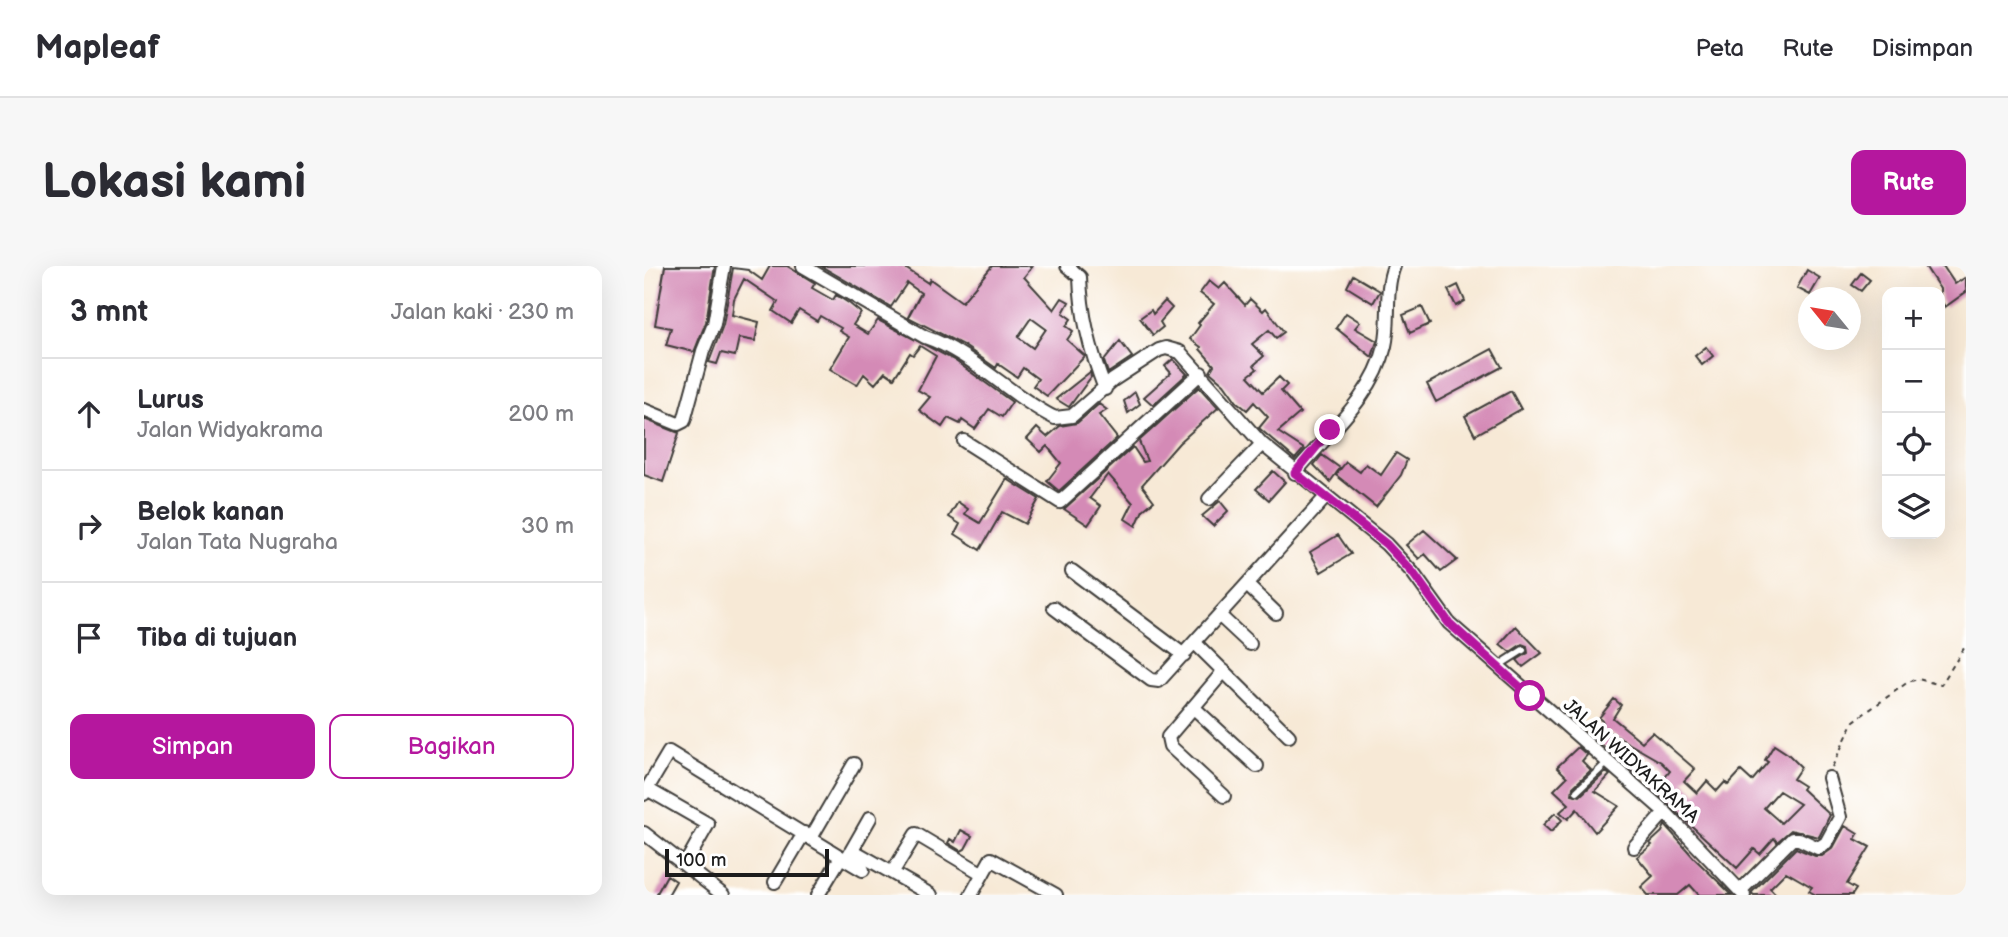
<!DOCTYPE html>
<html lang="id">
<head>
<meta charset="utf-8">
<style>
  :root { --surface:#fff; --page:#f7f7f7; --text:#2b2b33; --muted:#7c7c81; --line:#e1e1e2; --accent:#b5179e }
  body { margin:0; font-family:"Balsamiq Sans",sans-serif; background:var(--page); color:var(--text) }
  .controls { position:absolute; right:21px; top:21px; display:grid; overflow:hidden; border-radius:14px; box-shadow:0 7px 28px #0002 }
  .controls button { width:63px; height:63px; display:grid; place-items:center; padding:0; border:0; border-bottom:2px solid var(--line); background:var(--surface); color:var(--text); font:35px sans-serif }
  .compass { position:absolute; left:1154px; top:21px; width:63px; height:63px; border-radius:50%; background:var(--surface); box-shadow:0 7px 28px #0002; rotate:300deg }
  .scale { position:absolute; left:21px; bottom:18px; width:164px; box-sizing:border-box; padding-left:7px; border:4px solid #1c1c1c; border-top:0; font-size:19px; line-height:24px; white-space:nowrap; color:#1c1c1c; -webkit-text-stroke:5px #fff; paint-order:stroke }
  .stop { position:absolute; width:21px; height:21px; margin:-16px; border:5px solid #b5179e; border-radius:50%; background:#fff }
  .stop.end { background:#b5179e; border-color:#fff; box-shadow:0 2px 7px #0008 }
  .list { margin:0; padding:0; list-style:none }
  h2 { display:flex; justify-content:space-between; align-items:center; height:91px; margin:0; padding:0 28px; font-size:30px }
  h2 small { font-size:23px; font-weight:400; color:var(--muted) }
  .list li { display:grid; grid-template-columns:46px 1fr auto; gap:21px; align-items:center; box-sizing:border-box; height:112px; padding:0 28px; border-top:2px solid var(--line) }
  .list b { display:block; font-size:26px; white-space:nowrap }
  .list p { margin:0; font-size:23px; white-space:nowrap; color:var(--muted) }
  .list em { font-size:23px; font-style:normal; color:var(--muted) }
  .actions { display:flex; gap:14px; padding:21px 28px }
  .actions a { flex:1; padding:16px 0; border:2px solid var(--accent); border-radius:14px; text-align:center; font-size:24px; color:var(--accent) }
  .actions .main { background:var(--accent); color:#fff }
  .icon { flex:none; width:38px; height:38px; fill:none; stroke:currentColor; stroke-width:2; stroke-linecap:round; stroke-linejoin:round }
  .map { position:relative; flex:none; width:1322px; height:629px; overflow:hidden; border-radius:14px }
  header { display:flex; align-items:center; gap:42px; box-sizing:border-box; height:98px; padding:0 35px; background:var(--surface); border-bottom:2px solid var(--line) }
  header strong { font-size:33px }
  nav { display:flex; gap:38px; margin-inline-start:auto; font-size:24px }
  .intro { display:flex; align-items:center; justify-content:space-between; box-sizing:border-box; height:168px; padding:0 42px }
  h1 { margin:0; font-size:49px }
  .button { padding:18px 32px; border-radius:14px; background:var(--accent); color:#fff; font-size:24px; font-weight:700 }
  main { display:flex; gap:42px; padding:0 42px }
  aside { flex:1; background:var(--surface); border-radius:14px; box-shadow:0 7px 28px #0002 }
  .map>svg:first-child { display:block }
  .building { fill:#d48ab6; fill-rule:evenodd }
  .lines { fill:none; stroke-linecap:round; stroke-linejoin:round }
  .lane-casing { stroke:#3d3b38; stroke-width:10 }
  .street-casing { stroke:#3d3b38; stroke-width:16 }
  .path { stroke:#3d3b38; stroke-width:2; stroke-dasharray:5 5; stroke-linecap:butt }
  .lane { stroke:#fff; stroke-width:6 }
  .street { stroke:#fff; stroke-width:12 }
  .route { stroke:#b5179e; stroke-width:9 }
  .labels { text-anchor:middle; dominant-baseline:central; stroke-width:7; stroke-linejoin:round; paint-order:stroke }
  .street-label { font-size:18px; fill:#1c1c1c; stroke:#fff }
</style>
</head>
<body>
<header>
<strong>Mapleaf</strong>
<nav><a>Peta</a><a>Rute</a><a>Disimpan</a></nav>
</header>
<div class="intro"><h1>Lokasi kami</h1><a class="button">Rute</a></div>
<main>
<aside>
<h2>3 mnt<small>Jalan kaki · 230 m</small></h2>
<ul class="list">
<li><svg class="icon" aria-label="ahead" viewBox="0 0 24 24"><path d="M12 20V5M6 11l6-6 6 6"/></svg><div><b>Lurus</b><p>Jalan Widyakrama</p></div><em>200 m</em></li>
<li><svg class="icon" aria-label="right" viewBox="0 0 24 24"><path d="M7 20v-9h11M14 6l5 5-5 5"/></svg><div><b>Belok kanan</b><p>Jalan Tata Nugraha</p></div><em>30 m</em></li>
<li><svg class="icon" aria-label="arrive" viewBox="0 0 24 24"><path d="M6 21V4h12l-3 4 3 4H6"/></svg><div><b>Tiba di tujuan</b></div></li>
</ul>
<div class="actions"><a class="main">Simpan</a><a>Bagikan</a></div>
</aside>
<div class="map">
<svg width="1322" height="629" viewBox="0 0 1322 629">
  <rect width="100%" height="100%" fill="#fff"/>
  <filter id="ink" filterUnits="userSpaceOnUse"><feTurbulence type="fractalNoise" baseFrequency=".0143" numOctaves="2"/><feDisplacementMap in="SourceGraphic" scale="14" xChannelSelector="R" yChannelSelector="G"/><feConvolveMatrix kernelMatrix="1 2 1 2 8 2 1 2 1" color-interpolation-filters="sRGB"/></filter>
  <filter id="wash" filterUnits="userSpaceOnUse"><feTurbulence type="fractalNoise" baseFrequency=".00686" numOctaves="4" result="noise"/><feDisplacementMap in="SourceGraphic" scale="28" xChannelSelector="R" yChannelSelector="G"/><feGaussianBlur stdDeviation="1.57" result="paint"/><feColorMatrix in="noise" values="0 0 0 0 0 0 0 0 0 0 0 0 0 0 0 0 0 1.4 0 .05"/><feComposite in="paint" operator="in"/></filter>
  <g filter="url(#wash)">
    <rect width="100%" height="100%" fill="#f7e9d6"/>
    <g id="blocks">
      <path class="building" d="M21,0H71L62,56L50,86L22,79L27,62L11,59Z
        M126,0H143L171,17L168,22L189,34L192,29L206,38L217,47L209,59L224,68L234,54L310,94L368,136L358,151L345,143L331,163L318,154L316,158L304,152L298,161L275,144L286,131L274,124L292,90L276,80L269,89L266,87L250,112L241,106L231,118L220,108L213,119L186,103L205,71L195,65L197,62L176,50L173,55L155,44L147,57L129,45L134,36L100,13L90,33L88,49L115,56L111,75L95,72L91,90L77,87L73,98L65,96L79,59L89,2L104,4L118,14Z
        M177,0H258L284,17L286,13L318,36L348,0H389L380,11L410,44L418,32L425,36L419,47L427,53L422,60L429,65L423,74L441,90L403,130L389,120L394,113L379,102L373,111L354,98L352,102L319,79L264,51L277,27L263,17L247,41ZM387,52L402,63L389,82L374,71Z
        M1281,0H1299L1311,18L1322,11V26L1301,41L1296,33V23Z
        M1163,4L1176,12L1166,29L1153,22Z
        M1217,7L1226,14L1217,25L1208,19Z
        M709,9L736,25L729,37L703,21Z
        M565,15L575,23L581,17L601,39L606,33L619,45L622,42L640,66L632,72L625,64L608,78L620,90L610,99L613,103L604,110L619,126L635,111L643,119L637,125L656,147L634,166L660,183L651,193L615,162L624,151L610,136L603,144L593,136L580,118L566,106L570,99L556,83L557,81L546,73L556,59L554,57L570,38L556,27Z
        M814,19L821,35L812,40L804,24Z
        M521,35L528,42L516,56L519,61L509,69L496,52L507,44L509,48Z
        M778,41L786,58L766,67L759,49Z
        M702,47L716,56L711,62L733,75L728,91L692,62Z
        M476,75L488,91L464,107L460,95Z
        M1062,81L1069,90L1058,99L1051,90Z
        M848,83L858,101L792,136L783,118Z
        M529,93L543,108L509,139L500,131L527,107L521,100Z
        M446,106L447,111L425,141L412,133Z
        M555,121L574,142L535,177L498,219L510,235L499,244L492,260L481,253L489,237L464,208L446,232L457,240L444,259L420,243L489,181L499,196L503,195L495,175Z
        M867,125L877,143L831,169L821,150Z
        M491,126L496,138L484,147L480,135Z
        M455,138L463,144L455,149L473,172L415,225L403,215L417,197L403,180L397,186L383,173L393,162L403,171L416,160L433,157Z
        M0,153L35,167L19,216L0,209Z
        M752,187L763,194L757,209L732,241L692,209L702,196L716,206L722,198L737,209Z
        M678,189L696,202L686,216L670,199Z
        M629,205L641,216L625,234L612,223Z
        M363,213L395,233L381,258L358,246L336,284L311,268L316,258L305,251L314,236L324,243L321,248L336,257Z
        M576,235L584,245L569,260L558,250Z
        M780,264L813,294L797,306L781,288L775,293L762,279Z
        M694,269L707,288L677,306L666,286Z
        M872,360L898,387L879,401L873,394L884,387L883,380L878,378L866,386L856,378Z
        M970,433L977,439L969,452L998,476L1008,466L1051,503L1040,515L1053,527L1063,515L1073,525L1081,516L1084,519L1097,505L1108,515L1124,496L1121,494L1130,479L1144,488L1157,501L1149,513L1160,520L1158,523L1186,549L1175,571L1147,564L1133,576L1130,572L1116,588L1110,583L1093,602L1010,525L1026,505L1017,496L965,466L963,469L999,503L993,510L948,470L959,456L955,452ZM1135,525L1156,538L1137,557L1120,542Z
        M934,481L943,489L938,495L947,504L929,521L928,528L936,530L962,506L966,509L951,525L975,540L951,566L933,543L924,553L916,546L925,538L910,524L923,511L913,501Z
        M911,547L918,554L907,566L899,559Z
        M1021,559L1050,592L1088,629H1055L1046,619L1034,629H1004L997,621L1009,610L993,591L1008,579L1006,577L1018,566Z
        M1201,560L1214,568L1211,573L1226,581L1203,618L1212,623L1208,629H1172L1165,625L1168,621L1142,606L1126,622L1133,629H1109L1108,626L1152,582L1171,590H1178L1189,582Z
        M317,564L328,570L321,583L317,585L304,577L306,573L311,576Z
        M23,609L32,615L24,629H12Z"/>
    </g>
  </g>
  <g filter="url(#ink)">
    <use href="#blocks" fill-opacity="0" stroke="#3d3b38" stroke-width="2"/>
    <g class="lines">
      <g class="lane-casing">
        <path id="lane" d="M854,400L879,384
          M933,525L964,496"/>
      </g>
      <g class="street-casing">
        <path id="street" d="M159,0L281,71C327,86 366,130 411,152L428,150L469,114L515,84L522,82L536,86L618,178L742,278L769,307L805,357L1021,546L1100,629
          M423,0L436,11C437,48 447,87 461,123
          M0,144L34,158L40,155L59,85L70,58L80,0
          M320,175L416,236L557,107
          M651,207C682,169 730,130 741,80C747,54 740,25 750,0
          M565,233L618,178
          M428,305L540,389
          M603,319L632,347
          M410,342L507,414L515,415L681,232
          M575,349L606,378
          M551,377L645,470
          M580,405L524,471L526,480L580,530
          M549,441L613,500
          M3,523L64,558L43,595
          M0,528L25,486L202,594L226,552
          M0,567L79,629
          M167,572L210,498
          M990,581L1021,546
          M208,584L287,629
          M202,594L219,604
          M248,607L272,568L339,608
          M131,616L160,567
          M1096,625L1148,573H1155L1174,582L1182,577L1196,551L1185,512
          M174,629L197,591
          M327,629L347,593L412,629"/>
      </g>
      <path class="path" d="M1188,501L1210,455L1264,416L1274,413L1297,419L1322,379"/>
      <use href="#lane" class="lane"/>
      <use href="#street" class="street"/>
    </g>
  </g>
  <g class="lines" filter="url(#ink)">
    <path class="route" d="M686,164L651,207L742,278L769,307L805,357L886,430"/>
  </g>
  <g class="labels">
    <g class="street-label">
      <text transform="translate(987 495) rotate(42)">JALAN WIDYAKRAMA</text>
    </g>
  </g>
</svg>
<div class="controls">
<button>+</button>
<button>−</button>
<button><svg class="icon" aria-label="locate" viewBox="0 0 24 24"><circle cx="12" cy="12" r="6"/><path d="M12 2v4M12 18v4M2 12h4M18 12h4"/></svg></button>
<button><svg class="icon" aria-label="layers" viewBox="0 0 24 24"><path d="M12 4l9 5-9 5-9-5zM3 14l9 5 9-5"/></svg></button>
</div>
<svg class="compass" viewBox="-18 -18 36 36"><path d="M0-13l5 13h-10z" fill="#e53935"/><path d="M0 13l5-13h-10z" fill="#7c7c81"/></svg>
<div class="scale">100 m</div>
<div class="stop" style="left:886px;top:430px"></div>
<div class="stop end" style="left:686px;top:164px"></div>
</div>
</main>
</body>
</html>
